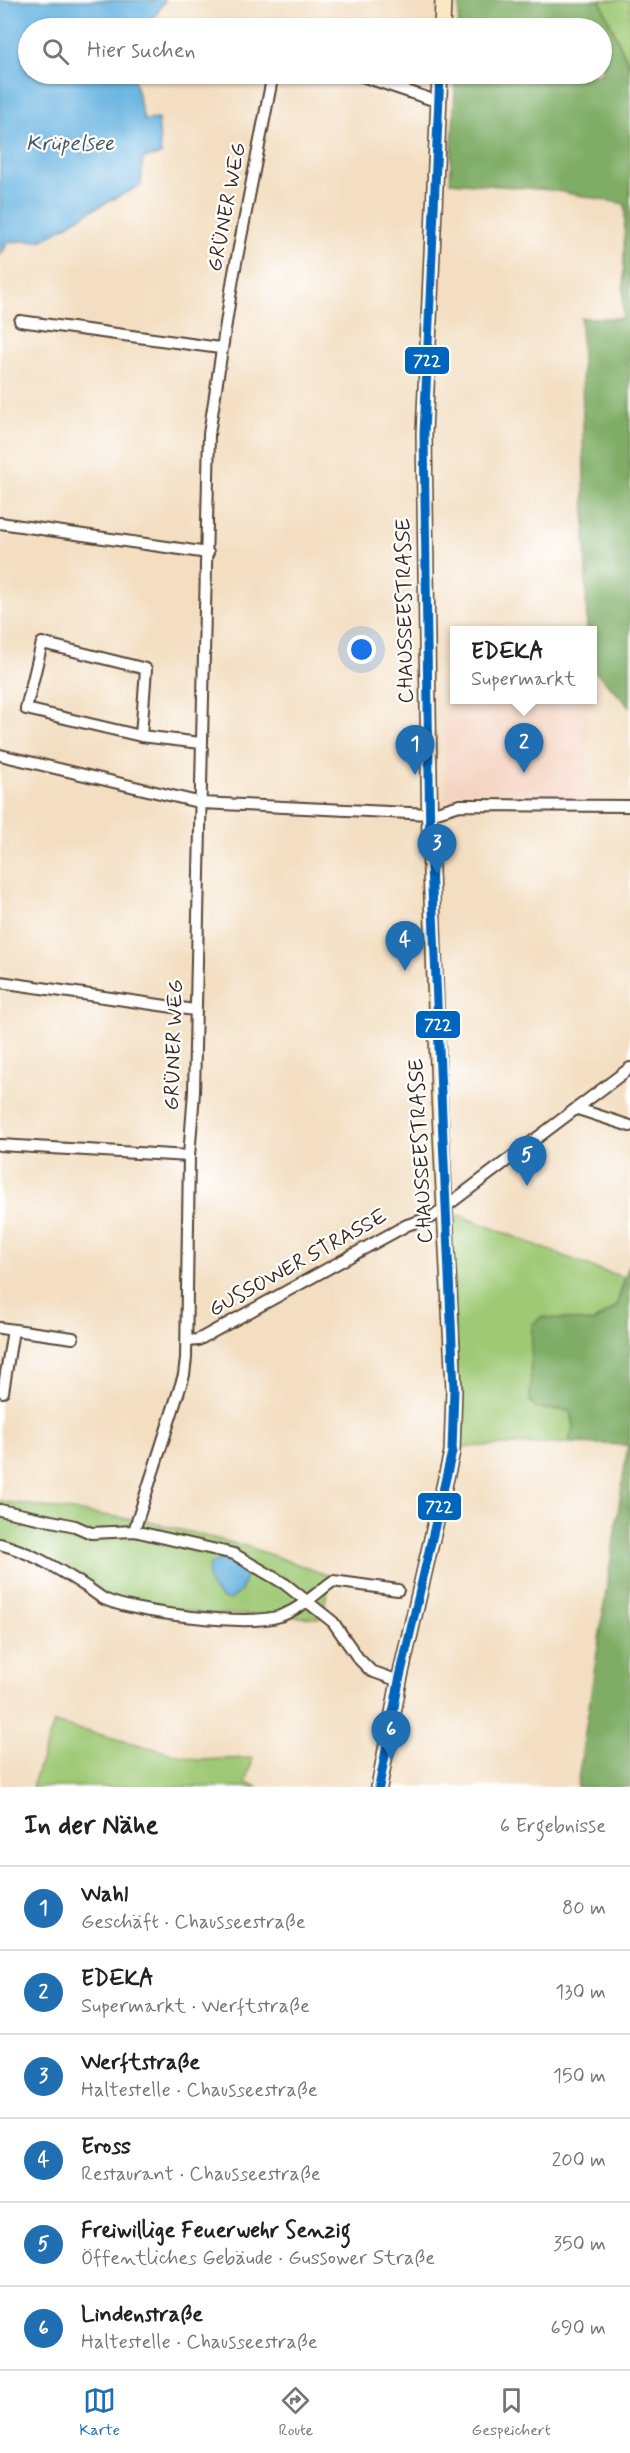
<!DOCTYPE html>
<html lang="de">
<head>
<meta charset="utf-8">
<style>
  :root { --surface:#fff; --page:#f2f2f2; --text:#222; --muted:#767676; --line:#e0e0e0; --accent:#1f6fb2 }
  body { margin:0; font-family:Mynerve,sans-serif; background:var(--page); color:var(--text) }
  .you { position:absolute; left:362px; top:650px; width:21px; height:21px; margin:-15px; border:4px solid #fff; border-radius:50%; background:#1a73e8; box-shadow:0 0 0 9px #1a73e833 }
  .badge { display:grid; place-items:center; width:39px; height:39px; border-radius:50%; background:var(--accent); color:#fff; font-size:20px; font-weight:700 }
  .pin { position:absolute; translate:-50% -50px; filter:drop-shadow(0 2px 3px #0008) }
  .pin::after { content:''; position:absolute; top:32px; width:21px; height:18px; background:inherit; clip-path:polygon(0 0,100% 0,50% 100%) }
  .popup { position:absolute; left:450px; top:626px; width:147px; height:78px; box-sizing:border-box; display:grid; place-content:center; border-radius:0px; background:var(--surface); filter:drop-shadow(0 2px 4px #0005); font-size:20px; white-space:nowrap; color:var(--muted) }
  .popup b { font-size:22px; color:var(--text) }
  .popup::after { content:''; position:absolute; left:50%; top:100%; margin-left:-12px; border:12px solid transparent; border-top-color:var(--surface) }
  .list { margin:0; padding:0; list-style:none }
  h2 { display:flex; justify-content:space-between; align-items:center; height:78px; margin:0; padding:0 24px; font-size:26px }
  h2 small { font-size:20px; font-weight:400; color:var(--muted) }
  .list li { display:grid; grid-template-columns:39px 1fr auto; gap:18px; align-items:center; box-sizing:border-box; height:84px; padding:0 24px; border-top:2px solid var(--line) }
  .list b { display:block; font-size:22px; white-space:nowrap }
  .list p { margin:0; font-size:20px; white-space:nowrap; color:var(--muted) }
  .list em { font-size:20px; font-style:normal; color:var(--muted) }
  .icon { flex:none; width:33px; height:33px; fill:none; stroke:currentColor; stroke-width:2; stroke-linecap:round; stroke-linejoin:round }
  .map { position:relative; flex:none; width:630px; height:1787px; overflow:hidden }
  .search { position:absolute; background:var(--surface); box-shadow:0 2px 4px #0004; left:18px; right:18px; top:18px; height:66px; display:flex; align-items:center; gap:15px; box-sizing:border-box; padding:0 21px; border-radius:33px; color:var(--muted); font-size:22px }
  .sheet { height:582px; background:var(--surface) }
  nav { display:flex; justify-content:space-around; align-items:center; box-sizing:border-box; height:84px; border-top:2px solid var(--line); background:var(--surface); font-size:16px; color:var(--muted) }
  nav a { display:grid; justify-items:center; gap:3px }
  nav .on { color:var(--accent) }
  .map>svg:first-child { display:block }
  .built { fill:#f5d3c1 }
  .green { fill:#9fc975; stroke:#6d7a4a; stroke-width:1.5 }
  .forest { fill:#7fad66; stroke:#5d6c42; stroke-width:1.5 }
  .water { fill:#66b3e0; stroke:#506e7f; stroke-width:1.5 }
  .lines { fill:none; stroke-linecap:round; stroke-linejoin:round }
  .street-casing { stroke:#574536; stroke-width:14 }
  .secondary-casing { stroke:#574536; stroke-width:18 }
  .street { stroke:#fff; stroke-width:10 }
  .secondary { stroke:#fae7c3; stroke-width:15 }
  .bus-1-casing { stroke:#fff; stroke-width:14 }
  .bus-1 { stroke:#0065bd; stroke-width:9 }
  .labels { text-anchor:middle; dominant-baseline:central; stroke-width:4.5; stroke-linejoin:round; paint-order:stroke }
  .street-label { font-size:21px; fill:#3b2a1e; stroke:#fff }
  .water-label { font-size:22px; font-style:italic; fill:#4a5a62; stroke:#fff }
  .line-badge { stroke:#fff; stroke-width:2 }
  .badge-label { font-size:16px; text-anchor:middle; font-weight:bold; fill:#fff }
</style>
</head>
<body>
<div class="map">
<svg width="630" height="1787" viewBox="0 0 630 1787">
  <rect width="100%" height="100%" fill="#fff"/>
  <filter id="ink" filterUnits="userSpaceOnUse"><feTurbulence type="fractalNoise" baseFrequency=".0167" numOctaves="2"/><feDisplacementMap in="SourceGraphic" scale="12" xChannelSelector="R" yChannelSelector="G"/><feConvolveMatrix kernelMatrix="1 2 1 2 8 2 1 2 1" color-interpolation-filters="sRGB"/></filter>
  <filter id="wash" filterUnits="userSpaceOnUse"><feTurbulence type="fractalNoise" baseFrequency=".008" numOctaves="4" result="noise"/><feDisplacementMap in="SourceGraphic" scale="24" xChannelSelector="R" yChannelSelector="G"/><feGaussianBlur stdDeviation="1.35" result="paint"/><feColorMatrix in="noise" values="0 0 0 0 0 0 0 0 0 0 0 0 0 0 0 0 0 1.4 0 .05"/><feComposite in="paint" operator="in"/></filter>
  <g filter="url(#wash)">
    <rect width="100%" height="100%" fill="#f3dec1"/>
    <path class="built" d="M455,695V700H588L589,800L446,801L444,696Z"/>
    <path class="green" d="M600,0H630V66L602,6Z
      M459,1215L602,1271L625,1277L616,1307L593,1322L541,1317L536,1408L571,1411L574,1426L568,1443L459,1447L451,1226Z
      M0,1501L145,1521L249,1547L330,1576L322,1618L201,1613L110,1599L0,1542Z
      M54,1723L198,1760L253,1758L246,1783L258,1787H32Z"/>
    <path class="forest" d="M460,0H600L630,68V707L593,669V630H587L581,318H623L625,204L551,190L450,182L456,74H602V28H458Z
      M630,1262V1787H577L628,1445L568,1443L574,1426L571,1411L536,1408L530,1401L532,1325L541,1317L593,1322L616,1307Z"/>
    <path class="water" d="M0,0H165L148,28H28V74H133L144,120L158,119L161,155L143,158L141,185L92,210L43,240L8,242L0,257Z
      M222,1559L240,1563L246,1576L241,1591L230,1600L222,1599C210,1588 205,1581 210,1564Z"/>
  </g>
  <g filter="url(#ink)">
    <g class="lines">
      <g class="street-casing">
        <path id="street" d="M356,74L439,102
          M20,321L220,348
          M0,523L208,553
          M141,736L26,709L42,643L146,669L141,736L201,743
          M0,755L202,803L430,814L460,805L630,806
          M0,982L194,1010
          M578,1109L630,1126
          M0,1145L189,1156
          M0,1328L73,1338
          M187,1341L198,1340L407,1225L432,1217L630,1068
          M3,1392L13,1330
          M0,1510L75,1526L91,1533L134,1531L234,1554L285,1584L333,1622L358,1658L371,1671L399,1681
          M134,1531L184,1375L186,1358L189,1156L194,1092L209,434L233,278L273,74
          M0,1544C30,1552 55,1567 82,1584C89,1588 97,1595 104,1599C134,1613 250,1627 280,1616C301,1609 316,1593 333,1581L398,1590"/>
      </g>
      <g class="secondary-casing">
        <path id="secondary" d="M442,28L443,0
          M379,1787L399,1681L452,1452L454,1389L439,1093L430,843L424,434L440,74"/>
      </g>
      <use href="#street" class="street"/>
      <use href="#secondary" class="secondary"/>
      <g class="bus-1-casing">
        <path id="bus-1" d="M379,1787L399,1681L452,1452L454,1389L430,843L424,434L440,74"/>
      </g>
      <use href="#bus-1" class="bus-1"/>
    </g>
  </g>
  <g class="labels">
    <g class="street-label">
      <text transform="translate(227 207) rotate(-79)">GRÜNER WEG</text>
      <text transform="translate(405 611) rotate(-91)">CHAUSSEESTRASSE</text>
      <text transform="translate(174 1045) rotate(-88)">GRÜNER WEG</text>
      <text transform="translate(421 1151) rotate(-93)">CHAUSSEESTRASSE</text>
      <text transform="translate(298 1263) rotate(-29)">GUSSOWER STRASSE</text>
    </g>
    <g class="water-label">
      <text x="70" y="144">Krüpelsee</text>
    </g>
  </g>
  <g class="line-badge">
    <rect x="404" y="346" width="46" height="29" rx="6" fill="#0065bd"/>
    <rect x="415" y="1010" width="46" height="29" rx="6" fill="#0065bd"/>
    <rect x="417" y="1492" width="45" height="29" rx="6" fill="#0065bd"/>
  </g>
  <g class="badge-label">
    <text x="427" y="366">722</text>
    <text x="438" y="1030">722</text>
    <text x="439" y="1512">722</text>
  </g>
</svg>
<div class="you"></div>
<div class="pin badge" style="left:415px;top:775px">1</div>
<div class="pin badge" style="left:524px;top:773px">2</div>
<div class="popup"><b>EDEKA</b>Supermarkt</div>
<div class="pin badge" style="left:437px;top:874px">3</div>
<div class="pin badge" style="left:405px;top:971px">4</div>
<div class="pin badge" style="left:527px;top:1186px">5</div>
<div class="pin badge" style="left:391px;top:1760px">6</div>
<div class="search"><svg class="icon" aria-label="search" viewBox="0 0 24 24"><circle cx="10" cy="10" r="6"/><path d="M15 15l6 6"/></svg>Hier suchen</div>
</div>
<section class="sheet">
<h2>In der Nähe<small>6 Ergebnisse</small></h2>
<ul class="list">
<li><span class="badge">1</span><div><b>Wahl</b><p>Geschäft · Chausseestraße</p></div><em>80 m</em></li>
<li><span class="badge">2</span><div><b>EDEKA</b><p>Supermarkt · Werftstraße</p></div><em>130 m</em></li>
<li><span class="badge">3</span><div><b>Werftstraße</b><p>Haltestelle · Chausseestraße</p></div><em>150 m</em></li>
<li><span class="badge">4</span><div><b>Eross</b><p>Restaurant · Chausseestraße</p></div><em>200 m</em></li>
<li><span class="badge">5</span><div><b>Freiwillige Feuerwehr Senzig</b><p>Öffentliches Gebäude · Gussower Straße</p></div><em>350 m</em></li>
<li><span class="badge">6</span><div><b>Lindenstraße</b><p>Haltestelle · Chausseestraße</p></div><em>690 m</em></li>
</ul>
</section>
<nav>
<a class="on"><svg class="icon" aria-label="map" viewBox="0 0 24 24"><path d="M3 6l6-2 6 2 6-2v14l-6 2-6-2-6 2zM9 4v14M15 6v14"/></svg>Karte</a>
<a><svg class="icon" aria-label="directions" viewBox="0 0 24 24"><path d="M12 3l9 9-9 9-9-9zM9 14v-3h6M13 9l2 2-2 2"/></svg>Route</a>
<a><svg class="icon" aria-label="saved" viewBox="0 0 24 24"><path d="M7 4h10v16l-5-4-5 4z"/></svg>Gespeichert</a>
</nav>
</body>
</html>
